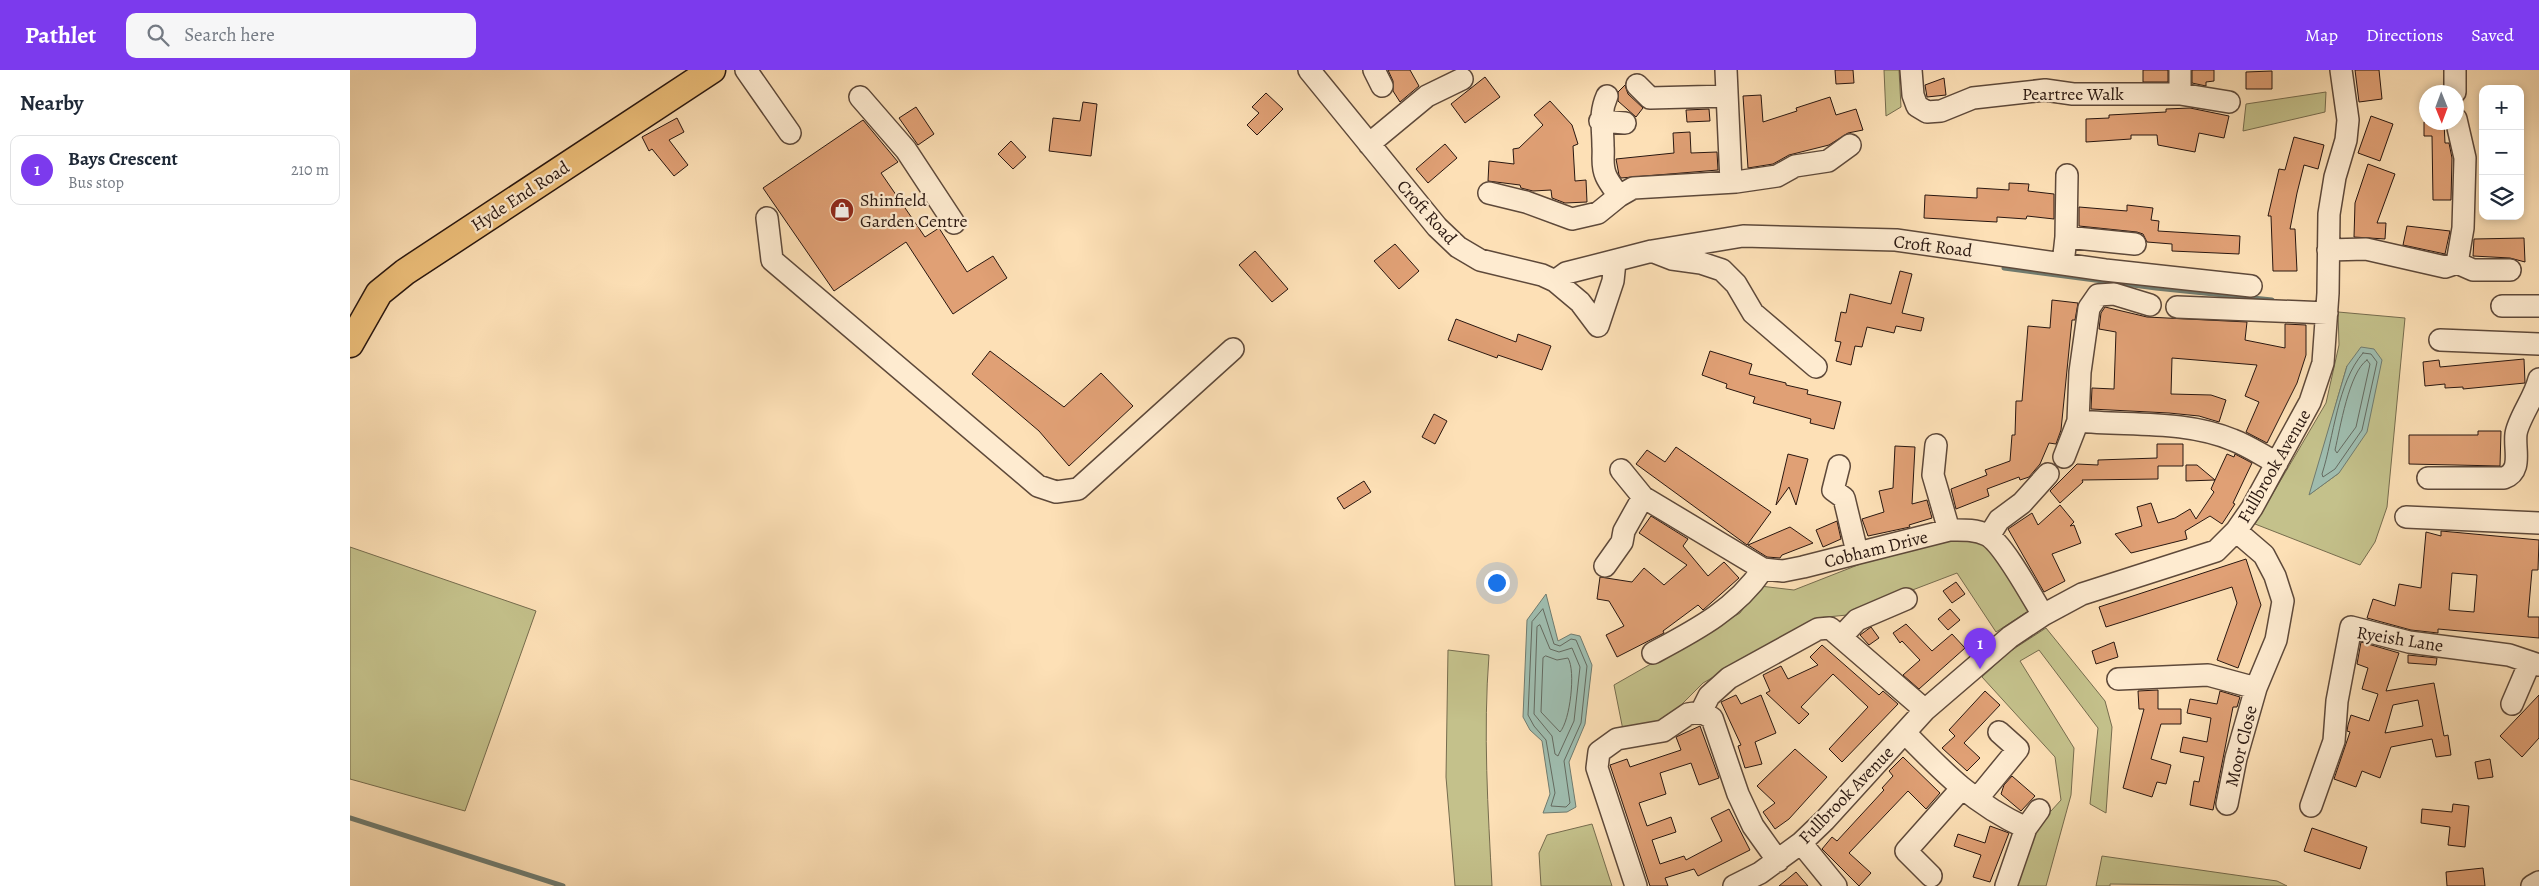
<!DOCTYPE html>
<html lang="en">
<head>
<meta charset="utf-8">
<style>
  :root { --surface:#fff; --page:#f6f6f7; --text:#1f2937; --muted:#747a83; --line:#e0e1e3; --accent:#7c3aed }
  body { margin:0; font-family:Alegreya,serif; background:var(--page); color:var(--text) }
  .controls { position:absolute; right:15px; top:15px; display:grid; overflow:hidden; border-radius:10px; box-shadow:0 2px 8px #0003 }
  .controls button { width:45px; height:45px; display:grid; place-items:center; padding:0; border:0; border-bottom:1px solid var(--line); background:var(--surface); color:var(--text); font:25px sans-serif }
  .compass { position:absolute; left:2069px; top:15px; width:45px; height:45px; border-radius:50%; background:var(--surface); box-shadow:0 2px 8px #0003; rotate:179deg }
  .you { position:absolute; left:1146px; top:512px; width:18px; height:18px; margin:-12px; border:4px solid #fff; border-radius:50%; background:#1a73e8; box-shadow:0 0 0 8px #1a73e833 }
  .badge { display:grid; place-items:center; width:32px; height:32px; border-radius:50%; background:var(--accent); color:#fff; font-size:16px; font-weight:700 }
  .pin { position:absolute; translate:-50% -41px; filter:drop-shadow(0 1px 2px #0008) }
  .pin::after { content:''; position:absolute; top:26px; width:18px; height:15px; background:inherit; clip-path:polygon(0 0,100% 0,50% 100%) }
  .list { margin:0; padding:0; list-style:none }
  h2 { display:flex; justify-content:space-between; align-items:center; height:65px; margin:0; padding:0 20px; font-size:21px }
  h2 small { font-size:16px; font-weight:400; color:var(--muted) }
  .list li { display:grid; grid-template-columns:32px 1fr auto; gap:15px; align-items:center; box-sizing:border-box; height:70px; margin:0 10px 10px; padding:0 10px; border:1px solid var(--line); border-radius:10px }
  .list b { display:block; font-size:19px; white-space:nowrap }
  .list p { margin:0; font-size:16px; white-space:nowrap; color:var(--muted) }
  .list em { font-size:16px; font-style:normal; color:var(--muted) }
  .icon { flex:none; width:28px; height:28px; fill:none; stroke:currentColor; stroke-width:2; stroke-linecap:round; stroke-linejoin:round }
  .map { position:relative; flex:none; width:2189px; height:816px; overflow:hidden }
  header { display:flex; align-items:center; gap:30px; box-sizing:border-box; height:70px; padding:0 25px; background:var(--accent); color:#fff }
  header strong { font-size:24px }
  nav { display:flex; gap:28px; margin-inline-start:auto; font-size:18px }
  .search { width:350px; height:45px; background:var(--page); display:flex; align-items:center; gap:12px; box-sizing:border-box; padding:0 18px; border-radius:10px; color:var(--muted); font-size:19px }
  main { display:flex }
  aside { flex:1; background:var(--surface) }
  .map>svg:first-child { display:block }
  .green { fill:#c4c18b; stroke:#766c4e; fill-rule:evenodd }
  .water { fill:#9fbdaf; stroke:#707b6f }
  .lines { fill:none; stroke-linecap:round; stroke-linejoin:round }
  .shore { stroke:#646a60; stroke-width:1 }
  .stream { stroke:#707b6f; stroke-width:5 }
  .building { fill:#e0a075; stroke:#291710; fill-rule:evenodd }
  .minor-casing { stroke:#5e493a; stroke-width:24 }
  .major-casing { stroke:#291710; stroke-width:29 }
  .minor { stroke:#feebd0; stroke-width:21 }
  .major { stroke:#eec07b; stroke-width:26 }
  .labels { text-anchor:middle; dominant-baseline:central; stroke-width:4.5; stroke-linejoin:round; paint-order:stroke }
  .street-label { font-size:18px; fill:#291710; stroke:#feebd0 }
  .poi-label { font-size:18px; fill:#291710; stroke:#feebd0; text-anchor:start }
</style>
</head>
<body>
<header>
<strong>Pathlet</strong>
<div class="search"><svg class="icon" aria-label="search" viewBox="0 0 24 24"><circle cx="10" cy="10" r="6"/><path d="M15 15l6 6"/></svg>Search here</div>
<nav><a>Map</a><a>Directions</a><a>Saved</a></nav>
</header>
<main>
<aside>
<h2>Nearby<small></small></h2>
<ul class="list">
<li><span class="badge">1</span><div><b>Bays Crescent</b><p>Bus stop</p></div><em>210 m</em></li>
</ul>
</aside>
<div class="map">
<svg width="2189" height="816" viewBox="0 0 2189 816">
  <rect width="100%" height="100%" fill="#fde0b6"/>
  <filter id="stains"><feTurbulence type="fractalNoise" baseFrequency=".004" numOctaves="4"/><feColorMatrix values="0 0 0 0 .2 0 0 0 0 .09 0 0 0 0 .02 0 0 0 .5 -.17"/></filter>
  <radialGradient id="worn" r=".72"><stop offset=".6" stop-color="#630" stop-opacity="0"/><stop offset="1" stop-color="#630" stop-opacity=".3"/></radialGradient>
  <path class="green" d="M1534,0H1549L1551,37L1536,46Z
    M1976,22L1975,42L1893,61L1896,34Z
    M1988,242L2055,248L2037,437L2025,472L2010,495L1905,454L1976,333L1989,275ZM1997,296L1989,403L1960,424C1974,382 1984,338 1997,296Z
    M1605,470L1641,474L1680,540L1646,562L1607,503L1497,545L1467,548L1353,613L1329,637L1302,655L1273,660L1264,615L1390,543L1410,516L1444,520L1518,491Z
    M0,477L186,541L115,741L0,709Z
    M1696,558L1755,631L1762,657L1756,743L1740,734L1748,658L1689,580L1670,591L1724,678L1721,725L1696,816H1667L1681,763L1711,730L1705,687L1632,607L1659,582Z
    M1098,580L1139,585C1133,662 1138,739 1142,816H1105L1096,707Z
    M1242,754L1262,816H1191L1189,783L1197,765Z
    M1752,786L1927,811L1937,816L1760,814V816H1746Z"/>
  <path class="water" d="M2011,277L2024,279L2032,290L2017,362L1989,403L1959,425L1997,296Z
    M1196,524L1208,571L1221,564L1230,566L1242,595L1235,654L1219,692L1226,737L1217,742L1193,743L1200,724L1192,671L1180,660L1173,647L1177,550Z"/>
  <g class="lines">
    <path class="shore" d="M2013,283L2021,284L2027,292L2012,360L1985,399L1973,407L1972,404C1984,367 1987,313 2013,283Z
      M2017,290L2020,294L2006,357L1987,383L1985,380C1990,359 1999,302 2017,290Z
      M1193,539L1204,574L1210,576L1221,569L1226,570L1237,596L1231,653L1214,691L1220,733L1216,737L1201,736L1205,723L1196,670L1184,656L1178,645L1182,552Z
      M1190,555L1200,579L1209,582L1222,578L1230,597L1224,651L1208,686L1205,684L1202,666L1184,644L1187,557Z
      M1196,586L1207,590L1218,588C1226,601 1220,651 1210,662L1191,642L1193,588Z"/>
    <path class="stream" d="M1654,198L1806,218L1922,230
      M0,748L213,816"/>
  </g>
  <path class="building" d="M1038,0H1060L1069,16L1050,32L1043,21V11Z
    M1485,0H1503L1504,13L1486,14Z
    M1793,0H1818V12H1793Z
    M1842,0H1864V11L1856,12V16L1842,13Z
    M2005,0H2029L2032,29L2009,32Z
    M1922,1V19H1896V2Z
    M1135,7L1150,27L1115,53L1101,34Z
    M1594,8L1596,25L1577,27L1575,15Z
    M1275,15L1278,24L1293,38L1286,47L1268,31V22Z
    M916,23L933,39L907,65L897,55L909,43L902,37Z
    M1411,25L1413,52L1447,41L1446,38L1480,27L1486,45L1506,39L1513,60L1498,63L1479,75L1439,85L1423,94L1398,98L1393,26Z
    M1200,31L1222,55L1228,74L1223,76L1225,111L1236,110L1237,132L1215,133L1202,128L1201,120L1183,121L1171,118L1170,115L1138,111L1139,91L1164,94L1163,79L1169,78L1193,55L1184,45Z
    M733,32L747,34L741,86L699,81L703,48L730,51Z
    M566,37L584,64L568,75L549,48Z
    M1840,38L1879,46L1874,68L1849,63L1845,82L1808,75L1807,65H1781V69L1736,72V49L1759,48V45L1816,42V39Z
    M1359,39L1360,51L1337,52L1336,40Z
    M2021,46L2043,54L2030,91L2008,83Z
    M327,48L334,62L319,70L338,95L324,106L302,79L299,81L292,67Z
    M513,50L548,92L531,103L575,167L589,158L617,202L643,186L657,208L603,244L556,172L484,221L413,118Z
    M2074,52H2094L2095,73H2099L2102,88L2101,130H2083L2082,66H2074Z
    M1340,62L1341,83L1367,82L1368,100L1271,108L1269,105L1266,89L1324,83L1323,63Z
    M1944,67L1974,75L1968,99L1954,95L1947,123L1940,159H1945L1947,201H1923L1921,146H1918L1929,99L1935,100Z
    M661,71L676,87L663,99L648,84Z
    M1095,74L1107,88L1078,113L1066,99Z
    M2018,94L2045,104L2027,153H2036L2035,169L2004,167L2005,133Z
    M1659,113L1679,114L1678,121L1704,124V149L1677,146L1676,149L1647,147V152L1574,148L1575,125L1627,128V118L1659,120Z
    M1777,135L1803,138L1801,150L1809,151L1808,161L1890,166L1889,184L1822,181V174L1797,172L1793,164L1787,162L1729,156V137L1777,141Z
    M2057,156L2100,161L2095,184L2053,175Z
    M2174,168L2175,192L2160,188L2123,186L2124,169Z
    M1045,174L1069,201L1049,219L1024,191Z
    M905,181L938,219L922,232L889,195Z
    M1550,201L1562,204L1552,243L1574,248L1571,261L1546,256L1544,263L1517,257L1512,277L1505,276L1501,295L1486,291L1491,272L1485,271L1491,242L1496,243L1500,224L1541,234Z
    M1702,230L1728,233L1725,250H1722L1711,360L1706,374L1699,373L1690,394L1679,407L1670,410L1669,407L1637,419L1639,426L1606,439L1601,419L1637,405L1635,400L1660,391L1662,365H1665L1666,331H1672L1678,256L1700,258Z
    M1755,237L1797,247L1897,252L1895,270L1935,278V254L1956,255V285L1947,313L1917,373L1896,362L1909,332L1895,326L1907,295L1822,288L1821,324L1861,325L1876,330L1869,352L1849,346L1819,343L1741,339L1742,318L1764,319L1766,262L1749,259L1751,243Z
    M1106,249L1166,272L1168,264L1201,276L1192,300L1148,285L1147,288L1098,270Z
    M640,281L714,337L751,303L783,336L719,396L689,361L622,304Z
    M1360,281L1402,294L1399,304L1436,313V315L1458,320L1457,324L1491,332L1484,359L1460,353L1461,349L1403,333L1405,327L1376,318L1377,314L1352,305Z
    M2174,289L2175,313L2113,319V317L2095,318V314L2075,316L2073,292L2089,290L2090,297Z
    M1084,344L1097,351L1085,374L1072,367Z
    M2128,361H2151L2150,396L2059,394V365H2128Z
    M1807,374H1833V396H1808V409L1732,410L1733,412L1710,433L1700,421L1727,394L1748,395V390L1807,388Z
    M1545,376L1565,377L1562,434L1577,430L1582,448L1559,455L1560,457L1518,466L1512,449L1534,442L1529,421L1543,418Z
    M1326,377L1421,442L1397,475L1286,394L1297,380L1315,392Z
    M1438,384L1458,389L1446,435L1439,417L1426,435Z
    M1877,384L1884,387L1885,384L1902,393L1883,433L1885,434L1872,454L1860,446L1835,461L1837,469L1781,483L1765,464L1792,456L1787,437L1801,433L1808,453L1825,448L1840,439L1846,449L1864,422L1861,419L1865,410L1836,411V395H1847L1865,410Z
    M1014,411L1021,422L994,439L987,428Z
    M1710,435L1724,452L1720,456L1724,455L1731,473L1702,484L1715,511L1694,522L1658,459L1682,443L1688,455Z
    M1301,446L1338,469L1333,476L1358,506L1374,492L1389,508L1353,540L1348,535L1313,561L1314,563L1267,587L1256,565L1274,556L1259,531L1247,529L1250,507L1282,512L1294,498L1314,515L1337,495L1289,463Z
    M1487,451L1491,469L1473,477L1466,460Z
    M1440,457L1463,473L1432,485L1430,488L1417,487L1398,475Z
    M2091,461L2189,470L2188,500H2182L2178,547H2189V568L2088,559V563L2061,560L2017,548L2023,529L2045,536L2049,514L2071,518L2076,462L2091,466ZM2102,503L2127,505L2124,542L2099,540Z
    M1896,489L1911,535L1888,598L1867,590L1887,533L1882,517L1756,557L1749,537Z
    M1606,512L1615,524L1602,533L1593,521Z
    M1600,539L1610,550L1598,560L1588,549Z
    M1556,554L1582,581L1602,564L1615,578L1569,619L1553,605L1570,590L1552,571L1550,573L1543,563Z
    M1521,557L1529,568L1519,575L1510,565Z
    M1764,572L1768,587L1746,594L1742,581Z
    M2011,572L2049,583L2036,621L2084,613L2094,666L2098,665L2101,685L2086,687L2082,669L2041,677L2030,708L2012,701L2006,717L1984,709L2000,662L1997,661L1998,655L2001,645L2019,651L2028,624L2012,619L2018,598L2007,594ZM2068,630L2073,656L2035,663L2043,635Z
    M1472,575L1529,625L1533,621L1548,634L1492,692L1479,679L1518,637L1483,604L1451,637L1459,644L1449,654L1416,623L1420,621L1413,605L1431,596L1438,609L1468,595L1460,587Z
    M2058,585L2087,588L2086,595L2058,593Z
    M1808,620V639H1831V654H1811L1801,689L1821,695L1816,714L1807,712L1802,727L1773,718L1794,639H1789L1788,621Z
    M1635,621L1650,635L1614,673L1630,688L1617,701L1592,678L1605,666L1599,660Z
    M1870,621L1890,627L1887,637H1883L1863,740L1840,735L1844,711L1849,712L1854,687L1830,682L1833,667L1857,672L1861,648L1837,643L1840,629L1867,634Z
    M1386,625L1391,634L1411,625L1426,663L1405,672L1412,694L1395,698L1388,676L1391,675L1371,632Z
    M2189,625V668L2172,687L2150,666Z
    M1350,656L1369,708L1349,715L1341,693L1310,703L1316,724L1289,733L1297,756L1321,747L1326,762L1302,770L1310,794L1334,786L1336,790L1372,771L1361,748L1379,739L1400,780L1348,806L1344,799L1315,808L1318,816H1300L1260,695L1277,689L1280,697L1331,680L1326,667Z
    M1445,679L1477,707L1439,749L1425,759L1413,742L1425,733L1407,716Z
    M1553,687L1590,723L1576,739L1558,721L1499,783L1521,803L1509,816L1472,779L1482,767L1487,771L1534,720L1532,718L1543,706L1539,701Z
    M2140,689L2143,707L2128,709L2125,692Z
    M1662,706L1685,726L1671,741L1651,724L1654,715Z
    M2103,734L2119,736L2115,777L2098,775L2100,757L2071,753L2072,739L2102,742Z
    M1640,756L1659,763L1640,812L1623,807L1631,785L1604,776L1608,764L1635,773Z
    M1962,758L2017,777L2010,799L1954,781Z
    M2133,798L2135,816H2097L2096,802Z
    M1446,802L1458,816H1429Z"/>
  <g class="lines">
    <g class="minor-casing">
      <path id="minor" d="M396,0L440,63
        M959,0L1087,157L1108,177L1130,190L1192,205L1205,211L1230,232L1248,256L1263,211L1265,192
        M1024,0L1032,16
        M1376,0L1381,112
        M1561,0L1563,25L1567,36L1577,42L1591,41L1623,28L1695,20L1723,24H1830L1879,32
        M1287,15L1300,28L1377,26
        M2105,22V0
        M1830,24V0
        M1257,26C1249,44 1253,57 1253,76C1254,87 1251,95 1256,106C1259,113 1265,120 1269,126
        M510,27L556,80L604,153
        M1250,51L1275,53
        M1019,74L1077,26L1112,9
        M1139,123L1176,132L1222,149L1248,143L1269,126L1283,118L1386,112L1427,106L1445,96L1478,91L1500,75
        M417,148L422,190L688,416L706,422L728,419L883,279
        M1716,167L1785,174
        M1978,180L2016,179L2095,197L2107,193L2113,158L2115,88L2106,49
        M1304,182L1322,189L1351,193L1372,200L1386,214L1403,243L1466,297
        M2107,193L2123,200H2160
        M1713,194L1716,167L1717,105
        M1205,211L1216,203L1302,181L1393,166L1546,170L1755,200L1901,216
        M2152,236H2189
        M1827,237L1977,243
        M2090,270L2189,274
        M1728,351C1780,356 1834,350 1883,370C1899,376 1913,386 1927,393
        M1586,375L1583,405L1599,460
        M1714,387L1728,351L1730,302L1739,238L1748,225L1764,224L1800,235
        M1489,396L1483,420L1494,428L1507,482
        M1271,400L1293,427L1413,499L1433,501L1453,497L1599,460C1612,460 1625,459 1637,465C1653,473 1682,527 1693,545
        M2078,408H2154C2173,401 2164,380 2166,364C2168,349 2185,327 2189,309
        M2056,447L2189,453
        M1639,466L1649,450L1672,433L1698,404
        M1255,496L1272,472L1274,461L1293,427
        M1492,566L1507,550L1556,529
        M1303,583C1346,560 1385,540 1413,499
        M1768,609L1858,605L1906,618
        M2162,634L2180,592
        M1351,642L1359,626L1379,608L1468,559L1480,558L1575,640
        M1555,663C1594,703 1624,734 1676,758
        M1627,729L1668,679L1649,662
        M1877,734L1886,688L1906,618L1926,570L1933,531L1925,506L1914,485L1886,461
        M1961,736L1984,671L1987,631L2001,557L2059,572L2159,585L2189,595
        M1451,773L1486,816
        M1581,806L1556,781L1612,718
        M1286,816L1247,698L1249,682L1267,669L1313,661L1338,644L1351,642L1362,648L1388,724L1403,756L1428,791
        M1384,816L1410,803L1451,773L1475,750L1575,640L1660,567L1693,545L1732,524L1866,481L1886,461L1902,438L1960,332L1973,293L1978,223L1979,144L1985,107L1996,70L1998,50L1991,0
        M1656,816L1676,758L1689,740
        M2182,816L2189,812"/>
    </g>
    <g class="major-casing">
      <path id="major" d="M0,274L29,223L55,202L362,0"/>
    </g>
    <use href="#minor" class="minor"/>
    <use href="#major" class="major"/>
  </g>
  <defs>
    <g id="shop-disc" transform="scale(1.25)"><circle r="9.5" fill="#8f2418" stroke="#feebd0"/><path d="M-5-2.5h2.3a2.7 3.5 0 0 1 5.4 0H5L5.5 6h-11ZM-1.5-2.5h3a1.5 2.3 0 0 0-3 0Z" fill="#fff"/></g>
  </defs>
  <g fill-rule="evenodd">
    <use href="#shop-disc" x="492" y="140"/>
  </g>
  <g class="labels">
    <g class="street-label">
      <text x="1723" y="24">Peartree Walk</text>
      <text transform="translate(170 126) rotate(-33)">Hyde End Road</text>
      <text transform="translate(1077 142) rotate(48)">Croft Road</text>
      <text transform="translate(1583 176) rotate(7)">Croft Road</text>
      <text transform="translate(1924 396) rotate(-60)">Fullbrook Avenue</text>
      <text transform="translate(1526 479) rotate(-14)">Cobham Drive</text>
      <text transform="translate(2050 569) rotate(9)">Ryeish Lane</text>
      <text transform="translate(1891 676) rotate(-76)">Moor Close</text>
      <text transform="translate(1496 725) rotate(-46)">Fullbrook Avenue</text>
    </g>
    <g class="poi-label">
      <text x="510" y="130">Shinfield<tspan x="510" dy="21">Garden Centre</tspan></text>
    </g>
  </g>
  <rect width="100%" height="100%" filter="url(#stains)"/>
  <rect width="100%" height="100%" fill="url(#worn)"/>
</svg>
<div class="controls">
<button>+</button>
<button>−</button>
<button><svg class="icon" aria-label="layers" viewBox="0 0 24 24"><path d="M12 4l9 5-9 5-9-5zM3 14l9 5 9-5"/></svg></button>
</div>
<svg class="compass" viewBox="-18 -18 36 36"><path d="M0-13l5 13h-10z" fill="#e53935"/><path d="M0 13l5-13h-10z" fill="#747a83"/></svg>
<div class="you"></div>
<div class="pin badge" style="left:1630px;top:599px">1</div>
</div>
</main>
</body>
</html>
